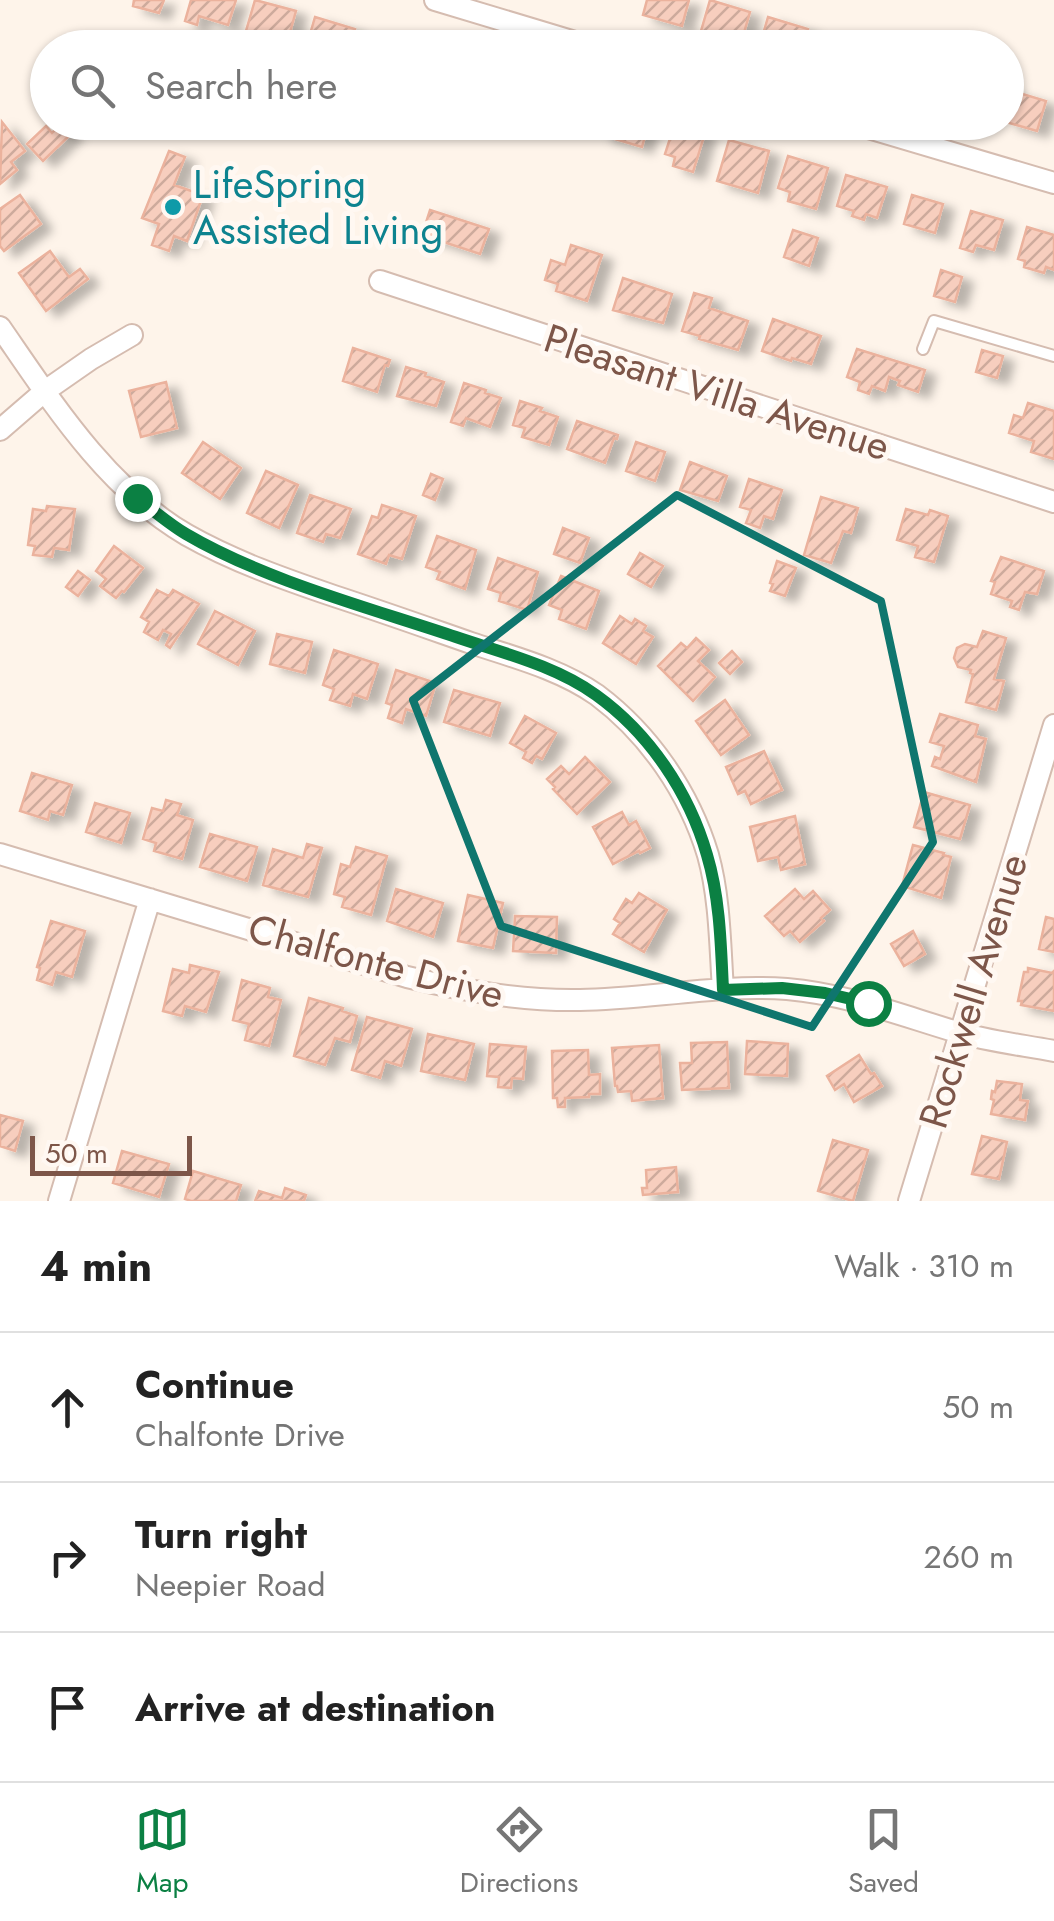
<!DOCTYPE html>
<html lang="en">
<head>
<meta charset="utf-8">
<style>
  :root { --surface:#fff; --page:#f6f6f6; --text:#222; --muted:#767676; --line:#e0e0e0; --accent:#0b8043 }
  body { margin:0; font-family:Jost,sans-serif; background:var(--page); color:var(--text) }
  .scale { position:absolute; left:30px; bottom:25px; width:162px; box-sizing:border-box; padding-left:10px; border:5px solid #7d5649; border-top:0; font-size:28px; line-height:35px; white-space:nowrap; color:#7d5649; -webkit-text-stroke:8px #fff8f2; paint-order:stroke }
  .stop { position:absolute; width:30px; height:30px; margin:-22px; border:8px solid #0b8043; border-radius:50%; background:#fff }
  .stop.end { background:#0b8043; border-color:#fff; box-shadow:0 2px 10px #0008 }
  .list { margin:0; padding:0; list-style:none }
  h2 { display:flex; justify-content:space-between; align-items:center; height:130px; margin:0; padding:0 40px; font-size:42px }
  h2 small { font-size:32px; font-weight:400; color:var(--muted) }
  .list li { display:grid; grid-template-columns:65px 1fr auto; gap:30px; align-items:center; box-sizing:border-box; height:150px; padding:0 40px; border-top:2px solid var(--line) }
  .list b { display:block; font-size:38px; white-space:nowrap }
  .list p { margin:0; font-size:32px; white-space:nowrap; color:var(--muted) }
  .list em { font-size:32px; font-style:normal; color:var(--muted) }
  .icon { flex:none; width:55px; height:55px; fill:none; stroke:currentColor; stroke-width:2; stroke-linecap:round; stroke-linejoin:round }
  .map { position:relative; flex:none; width:1054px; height:1201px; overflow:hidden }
  .search { position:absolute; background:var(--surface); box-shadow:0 2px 8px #0004; left:30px; right:30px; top:30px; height:110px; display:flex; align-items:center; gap:25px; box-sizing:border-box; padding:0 35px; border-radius:55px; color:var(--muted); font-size:38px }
  .sheet { height:580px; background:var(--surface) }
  nav { display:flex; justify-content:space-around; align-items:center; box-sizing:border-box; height:140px; border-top:2px solid var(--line); background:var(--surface); font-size:28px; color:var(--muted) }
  nav a { display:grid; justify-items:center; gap:5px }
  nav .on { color:var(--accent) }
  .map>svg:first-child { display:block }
  .building { fill:url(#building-hatch); stroke:#ebb29d; stroke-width:2.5; filter:url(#shadow) }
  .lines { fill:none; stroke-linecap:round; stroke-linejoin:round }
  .service-casing { stroke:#d5bcb0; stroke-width:14 }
  .minor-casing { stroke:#d5bcb0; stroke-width:24 }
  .service { stroke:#fff; stroke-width:10 }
  .minor { stroke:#fff; stroke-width:20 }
  .route { stroke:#0b8043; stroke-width:12 }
  .marked { fill:none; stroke:#0f766e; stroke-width:8; stroke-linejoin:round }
  .culture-dot { fill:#0f9aa8; stroke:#fff8f2; stroke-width:4 }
  .labels { text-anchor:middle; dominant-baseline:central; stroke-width:10; stroke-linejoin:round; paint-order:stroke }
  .culture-label { font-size:40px; fill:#0d838f; stroke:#fff8f2; text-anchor:start }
  .street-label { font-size:40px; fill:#7d5649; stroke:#fff8f2 }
</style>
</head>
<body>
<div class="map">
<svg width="1054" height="1201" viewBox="0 0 1054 1201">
  <defs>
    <pattern id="building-hatch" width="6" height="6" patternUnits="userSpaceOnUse" patternTransform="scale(2.5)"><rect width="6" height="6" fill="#f7cebe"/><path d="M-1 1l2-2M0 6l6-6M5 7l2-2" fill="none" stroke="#cdaa9c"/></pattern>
    <filter id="shadow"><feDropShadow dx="11" dy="6" stdDeviation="5" flood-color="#0004"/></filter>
  </defs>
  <rect width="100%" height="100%" fill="#fef4ea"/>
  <path class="building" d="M134,0H164L159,13L133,6Z
    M191,0H236L228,25L199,16L197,25L185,21Z
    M255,0L296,11L287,43L246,31Z
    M647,0H689L682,26L643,15Z
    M710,0L750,12L741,43L701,31Z
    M315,17L355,29L349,48H306Z
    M768,17L808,29L803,48H759Z
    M374,35L415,46L414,48H370Z
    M827,36L865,47V48H824Z
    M1006,89L1046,101L1037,131L1006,122Z
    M2,122L25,151L11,162L17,170L0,184Z
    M605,122H649L642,147L601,135Z
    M62,123L72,133L43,161L27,144L46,126L52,133Z
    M675,123L705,133L693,172L673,166L675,157L665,154Z
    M729,140L769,151L758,193L717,181Z
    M169,151L185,157L174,185L203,195L187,241L174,236L169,251L152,245L159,224L142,218Z
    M788,156L828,168L816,209L788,201L790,192L778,188Z
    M846,175L887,187L877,218L866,214L864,220L852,216L854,211L837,206Z
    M20,195L41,224L4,251L0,246V209Z
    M912,195L943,204L935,233L904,224Z
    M430,210L489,229L480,254L422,235Z
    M971,211L1003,220L994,250L976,245L973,252L960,248Z
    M1027,227L1054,235V270L1046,267L1044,273L1024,267L1025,261L1018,259Z
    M793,230L818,238L809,266L784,257Z
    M571,245L602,255L587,301L556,291L558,284L545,280L551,260L565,265Z
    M50,251L69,277L80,269L88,279L46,311L19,273Z
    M941,270L962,277L955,302L934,296Z
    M623,278L672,294L663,323L613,310Z
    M694,293L712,298L709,308L748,321L738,350L699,339L700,336L682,331Z
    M773,319L821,336L811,364L792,358L791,361L762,351Z
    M353,348L390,360L388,366L385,365L377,392L343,381Z
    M857,349L925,370L918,392L898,385L900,381L889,377L885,391L872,386L869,394L858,390L860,382L847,377Z
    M982,350L1003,356L997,378L976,372Z
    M406,367L426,373L425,376L444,382L436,406L397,396Z
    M166,382L177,428L141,437L129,391Z
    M464,383L486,390L485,393L501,398L490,427L466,418L463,426L451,422Z
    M520,401L542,408L540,411L558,417L549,445L522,437L525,428L513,425Z
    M1028,403L1054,411V459L1031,452L1034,441L1009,433L1014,415L1023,418Z
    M577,421L618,435L617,439L614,438L605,463L567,449Z
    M203,442L241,468L220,499L182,473Z
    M636,442L665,452L655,481L626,471Z
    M690,462L727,476L718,501L680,490Z
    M266,471L298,485L279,528L247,513Z
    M431,474L443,479L435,500L423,495Z
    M749,479L782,490L773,519L764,516L760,528L746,523L751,510L740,507Z
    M310,495L351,509L340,538L326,534L323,542L297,533Z
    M821,497L858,508L851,533L843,531L831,563L804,555Z
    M382,505L416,516L402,559L389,555L386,564L358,554L372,516L378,518Z
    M47,506L75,509L69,550L54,548L52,557L33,555L35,546L28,545L33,509L46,511Z
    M906,509L928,515L930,510L948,516L934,562L915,557L918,546L897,540Z
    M563,528L589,538L580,563L554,554Z
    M437,536L476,550L465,589L437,579L440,572L426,567Z
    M114,546L143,568L124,592L122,591L116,598L100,586L106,579L96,571Z
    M640,553L663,566L651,587L628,574Z
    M1001,557L1044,571L1037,594L1025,592L1019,610L1010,607L1012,601L991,594L995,582L991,581Z
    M498,558L538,572L527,610L499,601L501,593L488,589Z
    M777,561L796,568L785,596L770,591L773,584L770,583Z
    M78,571L90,580L78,596L66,587Z
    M561,576L599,591L586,629L559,619L562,610L549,605Z
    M157,590L169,596L173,590L199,604L170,648L166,645L171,634L163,630L158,640L144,632L149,622L141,617Z
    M215,611L255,631L238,665L198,644Z
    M620,616L632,624L635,619L646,626L643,631L653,637L636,664L603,643Z
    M983,631L1006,638L994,679L1004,681L996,710L966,702L973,674L970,673L971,670L958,667L954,658L957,648L965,644L977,647Z
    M277,634L312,642L305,673L270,664Z
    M696,638L709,650L698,661L715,677L693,701L658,666L681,643L687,648Z
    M334,650L378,664L367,699L353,694L350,706L330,700L334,689L323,685Z
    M732,651L742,662L730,674L719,663Z
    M396,670L436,683L426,716L406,709L402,723L388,718L392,705L386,703Z
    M454,690L500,703L490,736L444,722Z
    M725,700L749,735L721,755L696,721Z
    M940,714L978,725L975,736L986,739L976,782L932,766L935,757L940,759L944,746L930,742Z
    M525,716L556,733L542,759L536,756L532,763L523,758L526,752L510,743Z
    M764,751L782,790L751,804L745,791L738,794L726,767Z
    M585,757L610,782L577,814L553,789L555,787L547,779L561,766L569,774Z
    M32,773L72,785L63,815L50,811L48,820L20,811Z
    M924,792L970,805L960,839L914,827Z
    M166,800L181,804L177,815L193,820L182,859L154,851L156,843L143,839L152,808L163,811Z
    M95,803L130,813L121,843L86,832Z
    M622,812L629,825L636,821L650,848L640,853L639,851L613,864L593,827Z
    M795,816L805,864L781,870L778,857L758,861L750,827Z
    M210,834L257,847L247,881L200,867Z
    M307,844L322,848L308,897L263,885L273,849L303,858Z
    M913,845L944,853L943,855L951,857L941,898L902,886Z
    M356,847L387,856L371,915L342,907L345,897L334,894L341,864L350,867Z
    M396,889L443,903L433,937L387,921Z
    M795,889L804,899L813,891L830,910L821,918L824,921L800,942L790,931L784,936L765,916Z
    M639,893L667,910L644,952L613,934L620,923L614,919L626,899L632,903Z
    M468,895L503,903L493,948L458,941Z
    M515,916L557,917L556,953L513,951Z
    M1046,917L1054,919V952L1039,949Z
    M51,921L85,931L72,977L56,972L52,985L37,980L40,968L37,967Z
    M913,931L925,954L904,966L891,944Z
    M190,965L219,972L206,1012L185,1006L182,1016L163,1011L173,969L189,973Z
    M1028,968L1052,973L1054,971V1011L1021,1005L1022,1001H1018L1024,972H1028Z
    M242,980L270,988L268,997L281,1000L269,1046L245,1040L249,1024L233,1020Z
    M309,998L343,1008L342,1011L357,1016L350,1042L335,1038L325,1065L294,1056Z
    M367,1017L412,1029L401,1066L385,1061L380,1078L352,1070Z
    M428,1034L474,1044L465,1080L421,1071Z
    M747,1041L788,1044L787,1076L745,1074Z
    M727,1042L729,1088L682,1090L680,1063H692L691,1043Z
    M490,1044L526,1047L523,1079L512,1078L511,1088L498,1087L499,1077L487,1076Z
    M659,1045L663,1098L632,1101L631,1091L618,1092L617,1086H615L612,1048Z
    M588,1050L589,1075L600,1074V1094H589V1097L565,1098V1107H558L557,1098H553L552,1051Z
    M859,1055L871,1074L874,1073L882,1086L854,1102L844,1084L835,1090L827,1076Z
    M997,1081L1022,1084L1020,1100L1028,1101L1025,1120L991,1114L994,1100L991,1099L992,1091L995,1092Z
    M0,1115L23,1121L15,1151L0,1146Z
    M982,1136L1007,1142L999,1179L972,1174Z
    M833,1140L868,1150L853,1201L818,1191Z
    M122,1151L169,1164L159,1197L113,1183Z
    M676,1167L678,1192L643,1195L642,1188H647L646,1170Z
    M193,1171L241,1185L236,1201H191L185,1199Z
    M285,1188L306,1195L304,1201H255L259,1191L282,1198Z"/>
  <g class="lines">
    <g class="service-casing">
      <path id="service" d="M923,349L934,321L1054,356"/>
    </g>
    <g class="minor-casing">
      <path id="minor" d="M435,0L595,48
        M848,122L1054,183
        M380,281L1054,502
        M0,327C52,402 106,488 187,535C233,561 284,579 334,596C380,611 425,627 471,643C513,657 560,669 597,695C649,734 689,792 708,855C720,898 720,946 723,990
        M0,430L45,391L91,359L132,335
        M0,854L407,977C465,991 521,1001 580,1000C649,999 718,984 787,989C846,994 900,1015 957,1032C988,1041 1022,1045 1054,1051
        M59,1201L150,899
        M909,1201L1054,725"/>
    </g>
    <use href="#service" class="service"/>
    <use href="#minor" class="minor"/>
  </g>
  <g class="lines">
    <path class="route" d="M137,498C153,510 169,524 186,534C264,580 370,608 456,637C503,653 556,666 596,695C649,733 689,792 707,855C720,898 721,946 723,990L782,988L825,993L868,1003"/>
  </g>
  <path class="marked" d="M677,495L881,601L933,842L812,1027L501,926L413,700Z"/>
  <circle class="culture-dot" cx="173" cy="207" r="10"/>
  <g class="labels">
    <g class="culture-label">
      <text x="193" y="184">LifeSpring<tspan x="193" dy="46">Assisted Living</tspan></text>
    </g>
    <g class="street-label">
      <text transform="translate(717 392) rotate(18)">Pleasant Villa Avenue</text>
      <text transform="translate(376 961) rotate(15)">Chalfonte Drive</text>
      <text transform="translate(973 991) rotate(-73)">Rockwell Avenue</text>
    </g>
  </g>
</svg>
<div class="scale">50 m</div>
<div class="stop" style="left:868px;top:1003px"></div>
<div class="stop end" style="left:137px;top:498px"></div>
<div class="search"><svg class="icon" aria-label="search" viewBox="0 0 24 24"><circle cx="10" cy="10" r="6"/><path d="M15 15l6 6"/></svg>Search here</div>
</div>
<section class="sheet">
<h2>4 min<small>Walk · 310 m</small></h2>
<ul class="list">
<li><svg class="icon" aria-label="ahead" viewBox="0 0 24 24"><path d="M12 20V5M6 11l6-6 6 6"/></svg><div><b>Continue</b><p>Chalfonte Drive</p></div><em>50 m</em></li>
<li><svg class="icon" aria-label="right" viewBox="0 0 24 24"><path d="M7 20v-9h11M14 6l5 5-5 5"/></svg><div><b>Turn right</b><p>Neepier Road</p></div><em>260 m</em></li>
<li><svg class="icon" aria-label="arrive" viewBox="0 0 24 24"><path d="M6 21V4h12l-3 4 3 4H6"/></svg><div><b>Arrive at destination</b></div></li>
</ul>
</section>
<nav>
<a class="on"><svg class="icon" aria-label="map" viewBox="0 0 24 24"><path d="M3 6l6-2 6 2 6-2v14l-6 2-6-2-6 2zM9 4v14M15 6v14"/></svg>Map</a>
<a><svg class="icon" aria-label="directions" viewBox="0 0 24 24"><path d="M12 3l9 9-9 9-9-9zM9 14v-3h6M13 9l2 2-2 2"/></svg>Directions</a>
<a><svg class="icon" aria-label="saved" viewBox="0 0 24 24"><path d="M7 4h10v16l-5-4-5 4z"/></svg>Saved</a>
</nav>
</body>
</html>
